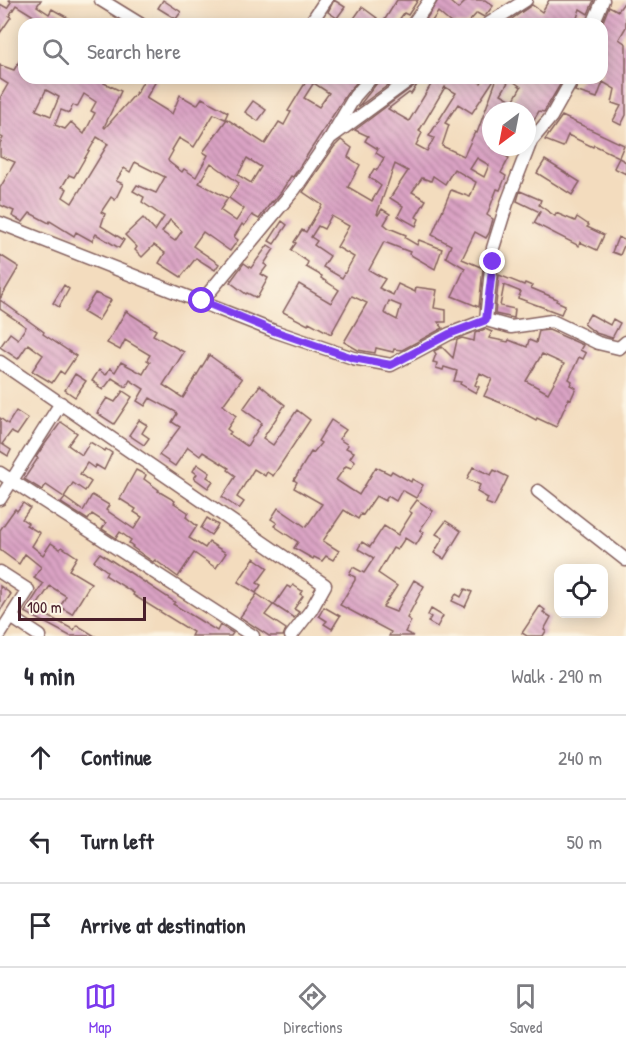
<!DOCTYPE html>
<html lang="en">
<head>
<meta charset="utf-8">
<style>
  :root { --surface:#fff; --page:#f2f2f3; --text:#2b2b33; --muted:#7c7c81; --line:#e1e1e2; --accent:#7c3aed }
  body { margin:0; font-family:"Patrick Hand",sans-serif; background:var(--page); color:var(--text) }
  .controls { position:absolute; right:18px; bottom:18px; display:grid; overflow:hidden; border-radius:12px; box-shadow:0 3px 15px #0003 }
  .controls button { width:54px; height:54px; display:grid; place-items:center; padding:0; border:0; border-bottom:2px solid var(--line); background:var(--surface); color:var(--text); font:30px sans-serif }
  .compass { position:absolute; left:482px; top:102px; width:54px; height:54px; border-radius:50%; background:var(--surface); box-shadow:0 3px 15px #0003; rotate:212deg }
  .scale { position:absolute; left:18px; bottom:15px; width:128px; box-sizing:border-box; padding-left:6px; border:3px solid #4a1f2b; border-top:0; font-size:16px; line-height:21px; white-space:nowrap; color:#4a1f2b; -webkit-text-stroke:4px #fcf5e5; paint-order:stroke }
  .stop { position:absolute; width:18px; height:18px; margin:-14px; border:4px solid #7c3aed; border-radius:50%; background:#fff }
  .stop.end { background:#7c3aed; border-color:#fff; box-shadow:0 2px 6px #0008 }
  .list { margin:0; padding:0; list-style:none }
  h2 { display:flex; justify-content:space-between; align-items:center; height:78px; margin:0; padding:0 24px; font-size:26px }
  h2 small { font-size:20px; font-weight:400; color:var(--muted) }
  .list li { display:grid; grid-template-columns:39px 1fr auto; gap:18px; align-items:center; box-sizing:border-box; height:84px; padding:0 24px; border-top:2px solid var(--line) }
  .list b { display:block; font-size:22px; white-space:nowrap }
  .list em { font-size:20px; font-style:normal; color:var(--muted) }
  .icon { flex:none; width:33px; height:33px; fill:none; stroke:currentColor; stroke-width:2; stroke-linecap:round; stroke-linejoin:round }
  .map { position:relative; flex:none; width:626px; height:636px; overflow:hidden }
  .search { position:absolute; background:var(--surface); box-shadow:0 3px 15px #0003; left:18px; right:18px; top:18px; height:66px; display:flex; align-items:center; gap:15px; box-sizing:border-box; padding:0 21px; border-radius:18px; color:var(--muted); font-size:22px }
  .sheet { height:330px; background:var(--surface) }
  nav { display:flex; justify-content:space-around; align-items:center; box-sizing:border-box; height:84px; border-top:2px solid var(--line); background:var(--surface); font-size:16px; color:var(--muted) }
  nav a { display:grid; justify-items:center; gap:3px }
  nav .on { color:var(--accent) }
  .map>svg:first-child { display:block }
  .building { fill:url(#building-back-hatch); fill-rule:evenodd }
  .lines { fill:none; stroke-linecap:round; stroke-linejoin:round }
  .minor-casing { stroke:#85615e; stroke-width:15 }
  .minor { stroke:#fff; stroke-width:12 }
  .route { stroke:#7c3aed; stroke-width:8 }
</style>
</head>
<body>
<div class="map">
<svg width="626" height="636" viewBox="0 0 626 636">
  <defs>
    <pattern id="building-back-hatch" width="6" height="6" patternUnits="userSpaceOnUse" patternTransform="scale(1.5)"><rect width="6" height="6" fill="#daa3c4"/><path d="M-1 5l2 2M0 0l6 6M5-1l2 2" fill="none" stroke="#b3849f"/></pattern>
  </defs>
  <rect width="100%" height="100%" fill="#fcf5e5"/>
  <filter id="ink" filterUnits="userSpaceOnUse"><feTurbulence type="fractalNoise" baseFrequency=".0167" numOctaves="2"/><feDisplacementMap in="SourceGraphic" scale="12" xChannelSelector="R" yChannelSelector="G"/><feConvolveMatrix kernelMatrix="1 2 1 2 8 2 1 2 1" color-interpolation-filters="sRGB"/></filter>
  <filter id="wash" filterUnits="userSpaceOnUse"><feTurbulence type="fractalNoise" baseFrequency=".008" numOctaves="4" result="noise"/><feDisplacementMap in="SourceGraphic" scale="24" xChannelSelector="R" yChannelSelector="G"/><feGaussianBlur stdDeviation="1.35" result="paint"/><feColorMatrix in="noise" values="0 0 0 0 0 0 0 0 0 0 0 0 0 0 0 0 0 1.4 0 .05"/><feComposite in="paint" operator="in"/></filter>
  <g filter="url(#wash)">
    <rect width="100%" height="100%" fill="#f3dcbe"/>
    <g id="blocks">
      <path class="building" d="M9,0H41L37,6L49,14L52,9L79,24H39L35,22L37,18L16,5L9,16L11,17L0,33V4L7,8L11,2Z
        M163,0L181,12L176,19L158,8Z
        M334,0L345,7L337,18L328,12Z
        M397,0H418L408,15L404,13L396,24H382Z
        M438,0H448L458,9L467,0H485L493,6L486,15L484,17L477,13L467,24H452L438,12L430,24H423Z
        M549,0H594L588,14L580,9L575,24H507L509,21L532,5L542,12Z
        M626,0V27L619,39L626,44V115L621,125L613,121L621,106L612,103L615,89L603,82L597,98L575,91L581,78H602V24L609,6L618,11Z
        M362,7L377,18L373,24H350Z
        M24,53V78H106L104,83L121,91L104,127L105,128L137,92L145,78L156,81L146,98L172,114L180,95L197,105L202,98L228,112L225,119L214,114L194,147L179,138L172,150L173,151L168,160L169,162L182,172L184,169L196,177L208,155L203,152L227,119L265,144L279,122L284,125L291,112L288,111L307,80L313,84L304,98L319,107L329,93L306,78H352L357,82L348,92L293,177L291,176L281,192L273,202L272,201L259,219L252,215L244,226L242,224L234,237L238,240L230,251L203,232L193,246L219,264L215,270L196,258L181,277L159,263L165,253L154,245L142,257L135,250L137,247L125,235L143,218L155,231L164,217L142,202L144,197L133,191L137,185L156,193L165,177L135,162L130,172L124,168L116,181L123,184L115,200L111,197L101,212L105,214L101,226L124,240L119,248L96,234L92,241L76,232L74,236L50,221L49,223L30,213L23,222L12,216L14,211L0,205V188L15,162L0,156V143L3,138L0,136V98L8,84L0,79V65L14,70ZM46,90L59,97L51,116L36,110ZM84,94L96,102L91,111L95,113L84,134L71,122L65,129L55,125L61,110L69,113L73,105L77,107ZM97,137L108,144L72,203L63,197L67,189L62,187L69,175L74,177ZM247,158L261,167L251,183L238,175ZM211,163L239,183L229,198L244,209L236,221L220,210L228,198L199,183ZM170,220L182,231L175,241L162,232Z
        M379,78H398L358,107L377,83Z
        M435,78H473L481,83L484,78H495L472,113L458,104L445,123L449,125L442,146L464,156L475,132L477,133L497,78H564L544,112L539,111L532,123L527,119V111H491V147H506L502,154L509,158L501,173L506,176L500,190L497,189L487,215L493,219L489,233L486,238L475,232L462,259L483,268L479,307L452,296L465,268L446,257L451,245L432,235L451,190L470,197L476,182L454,169L445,184L433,176L431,181L422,178L412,192L426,200L416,217L419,219L416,226L398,216L403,206L390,198L408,171L395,164L377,214L378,215L382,209L390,214L384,224L389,228L406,235L405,238L417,245L419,240L442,249L435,269L409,254L410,252L384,242L369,270L385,279L379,288L393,295L398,284L415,292L416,287L437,290L434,308L446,310V322H438L443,328L402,350L394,349L393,352L376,348L375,353L358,350L344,342L367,303L352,296L331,334L309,322L308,325L283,312L299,284L331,303L339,290L321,278L322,276L306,267L308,262L291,250L296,243L294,242L302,230L306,232L322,205L303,192L334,147L341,140L352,148L348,157L360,165L348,187L372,201L381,186L369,177L374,169L377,170L384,158L376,153L378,149L365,141L368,136L355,130L419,82L411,94L409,93L388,109L409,121ZM510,79L521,87L513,101L501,94ZM445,87L456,93L429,136L434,138L427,151L416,145L422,133L419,131ZM477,158L489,165L484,177L470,169ZM331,216L349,226L337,247L354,257L342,278L323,267L330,256L314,245L317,241L311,237L318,226L324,229ZM389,301L401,306L397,320L384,313Z
        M253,101L266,110L258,121L245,112Z
        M562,116L624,145L619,157L594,145L593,147L568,135L563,147L545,140Z
        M619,158L626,162V174L614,168Z
        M545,160L580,182L572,195L537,173Z
        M520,191L541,200L539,205L555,216L556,213L575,221L577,217L589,225L587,227L604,235L597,250L580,242L579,246L534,223L540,212L517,201Z
        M282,221L287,225L274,244L269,241Z
        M618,237L626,241L620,255L612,252Z
        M268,245L274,249L264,264L267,266L261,274L268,278L257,298L247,293L246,294L230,282L244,263L251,268Z
        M0,255L19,267L0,299Z
        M499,275L524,285L525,283L532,286L531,288L557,299L556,301L565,305L561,314L518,298L521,292L504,285L500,306L515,309L514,318L495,314Z
        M64,285L69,289L59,307L53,303Z
        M95,293L111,300L98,321L83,312Z
        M0,300L44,332L43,334L76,356L64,374L60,371L52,383L32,371L43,355L28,344L18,359L0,347L10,333L18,339L26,327L0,309Z
        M126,311L156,330L153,335L184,352L163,385L183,398L209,355L242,379L223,405L236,416L227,429L231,432L229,434L247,446L262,423L243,409L260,385L285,405L263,438L273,445L297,410L310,420L273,476L267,472L265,476L254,469L237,497L244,502L239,509L222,497L236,476L228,470L229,468L203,452L200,456L188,447L175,466L159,455L180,427L172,422L177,414L176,412L150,398L145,406L137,401L144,389L130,380L126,387L112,378L103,390L98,387L99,385L92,381L99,370L106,375L110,368L115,372L121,362L143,374L150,362L147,360L150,355L125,340L120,350L107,343Z
        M590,314L610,325L613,319L620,323L612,338L596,333L584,324Z
        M485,329L492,332L489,338L508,342L509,340L527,347L529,340L536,343L539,331L549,330L583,345L580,350L586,353L583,359L579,357L569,379L572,381L570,385L576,388L571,399L569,398L556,427L537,418L536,420L516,409L484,396L492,379L480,373L475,385L479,387L476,393L460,384L461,382L454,381L457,371L444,367L443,370L436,368L437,363L433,362L436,354L434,351L442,347L453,358L457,340L462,338L474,341L475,333ZM542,354L564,364L548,393L526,381Z
        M75,374L86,381L75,397L65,390Z
        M123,391L132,397L114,424L97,413L107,398L115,402Z
        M16,411L28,419L17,435L11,432L2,444L11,450L8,456L0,451V418L8,424Z
        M139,420L147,425L142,433L149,438L144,445L129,435Z
        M331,420L346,430L339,439L348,445L346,448L354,452L350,458L355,461L351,468L346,466L345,467L336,480L359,495L376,467L390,474L392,471L411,482L412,479L423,485L416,498L402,490L396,501L388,496L385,501L376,496L363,515L361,514L358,519L344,510L323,541L339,551L333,560L326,556L322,561L314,557L313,559L294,548L298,542L274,526L277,523L271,519L278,508L306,527L322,504L294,488L297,482L294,480L311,452L313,453L321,443L318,441Z
        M61,422L77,433L68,445L82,455L90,442L105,451L106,449L112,453L104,470L96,465L94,468L87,463L80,474L91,482L85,491L73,483L64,497L46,485L42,490L24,479L38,458L36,457L42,448Z
        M197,464L210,473L207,477L213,481L208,488L194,478L197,474L193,471Z
        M473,467L491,475L494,470L508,477L494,506L486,503L488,498L477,492L480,485L467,479Z
        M136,470L146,475L144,479L159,490L158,491L175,501L174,503L189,513L186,517L197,526L189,538L205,548L209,542L226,553L216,568L194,553L178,577L155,560L153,562L132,547L133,546L129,543L131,540L120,532L116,538L102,529L106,523L92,514L88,520L61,503L65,498L83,511L92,495L109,505L106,510L134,529L142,517L134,512L136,509L120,499Z
        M417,500L433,511L420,530L424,532L416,545L405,538L397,550L393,548L378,573L397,586L383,607L396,612L414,580L424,586L407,618L411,621L405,632L413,636H389L391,632L340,605L355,580V577L349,574L353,567L364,573L374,558L358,549L362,542L370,547L384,526L398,535L412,513L409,511Z
        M23,503L30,508L22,519L28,523L26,525L40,533L32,546L43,555L51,543L60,549L62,547L77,557L69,570L91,583L72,614L60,607L66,596L50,586L38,604L47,609L44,614L74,630L77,625L95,636H70L25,612L43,584L34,578L41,567L25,554L19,564L0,550V530L15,509L17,511Z
        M207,518L218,525L211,535L201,528Z
        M446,521L461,531L444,559L434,553L443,538L436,534Z
        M100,553L175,602L173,604L217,631L220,625L233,633L231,636H191L193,632L133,595L134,593L105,575L107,571L94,561Z
        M254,558L268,568L257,583L261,585L256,593L238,582Z
        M293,585L302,591L300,594L303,596L294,609L299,612L294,618L274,605L287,586L291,588Z
        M0,586L11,594L0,611Z
        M465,589L472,592L465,607L452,601L456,594L461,597Z
        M257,594L273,605L265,615L286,629L283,636H269L240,617Z
        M540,606L545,610L543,612L551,617L544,630L546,631L543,636H527L522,633Z
        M324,607L340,616L332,629L324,624L327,621L319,616Z
        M431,609L443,616L437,627L428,622L431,617L428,615Z"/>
    </g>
  </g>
  <g filter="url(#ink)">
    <use href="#blocks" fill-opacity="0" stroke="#85615e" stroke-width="1.5"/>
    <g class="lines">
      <g class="minor-casing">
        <path id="minor" d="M101,0L140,24
          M310,24L326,0
          M413,24L430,0
          M488,24L526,0
          M593,24L603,0
          M332,135L355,96L371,78
          M0,223L274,331L353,358L391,365L449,334L486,320L493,248L507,203L531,141L551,117L573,78
          M202,301L294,190L330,138L412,78
          M486,320L511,327L552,321L598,343L619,348L626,342
          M0,362L325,585L311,610L291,636
          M0,473L253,636
          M538,491L626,560
          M0,499L61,403
          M0,572L28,590L0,634
          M11,617L40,636"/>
      </g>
      <use href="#minor" class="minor"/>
    </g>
  </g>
  <g class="lines" filter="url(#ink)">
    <path class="route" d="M202,301L274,331L353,358L391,365L449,334L486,320L493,262"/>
  </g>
</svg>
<div class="controls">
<button><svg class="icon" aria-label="locate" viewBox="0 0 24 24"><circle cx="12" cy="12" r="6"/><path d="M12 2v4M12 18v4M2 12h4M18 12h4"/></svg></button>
</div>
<svg class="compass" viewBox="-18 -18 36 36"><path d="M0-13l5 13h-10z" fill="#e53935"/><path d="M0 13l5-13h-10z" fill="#7c7c81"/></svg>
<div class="scale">100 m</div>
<div class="stop" style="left:202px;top:301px"></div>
<div class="stop end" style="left:493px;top:262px"></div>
<div class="search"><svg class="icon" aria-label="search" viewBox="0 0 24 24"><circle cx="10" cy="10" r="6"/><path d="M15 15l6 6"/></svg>Search here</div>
</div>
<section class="sheet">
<h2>4 min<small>Walk · 290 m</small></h2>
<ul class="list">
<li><svg class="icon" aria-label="ahead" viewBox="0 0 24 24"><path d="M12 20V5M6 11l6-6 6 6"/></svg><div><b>Continue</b></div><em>240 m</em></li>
<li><svg class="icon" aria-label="left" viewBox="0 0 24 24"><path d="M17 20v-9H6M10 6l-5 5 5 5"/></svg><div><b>Turn left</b></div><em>50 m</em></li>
<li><svg class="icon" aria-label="arrive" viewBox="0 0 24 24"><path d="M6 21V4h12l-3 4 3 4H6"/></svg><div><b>Arrive at destination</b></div></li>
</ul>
</section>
<nav>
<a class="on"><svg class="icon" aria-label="map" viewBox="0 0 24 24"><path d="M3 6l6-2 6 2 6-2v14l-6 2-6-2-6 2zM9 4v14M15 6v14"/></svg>Map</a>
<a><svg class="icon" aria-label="directions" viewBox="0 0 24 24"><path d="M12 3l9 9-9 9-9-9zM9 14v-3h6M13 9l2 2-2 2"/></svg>Directions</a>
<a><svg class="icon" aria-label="saved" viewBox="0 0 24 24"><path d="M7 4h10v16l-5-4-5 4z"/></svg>Saved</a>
</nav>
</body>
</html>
